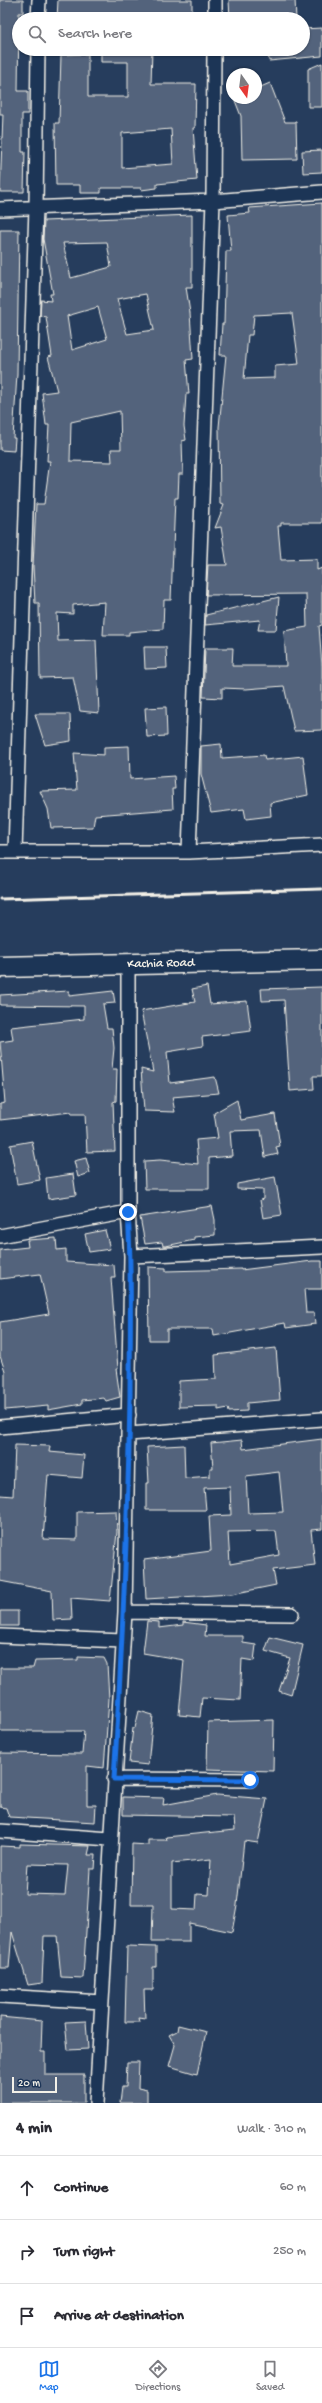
<!DOCTYPE html>
<html lang="en">
<head>
<meta charset="utf-8">
<style>
  :root { --surface:#fff; --page:#f2f2f3; --text:#2b2b33; --muted:#7c7c81; --line:#e1e1e2; --accent:#1a73e8 }
  body { margin:0; font-family:"Gochi Hand",sans-serif; background:var(--page); color:var(--text) }
  .compass { position:absolute; left:226px; top:68px; width:36px; height:36px; border-radius:50%; background:var(--surface); box-shadow:0 1px 3px #0004; rotate:166deg }
  .scale { position:absolute; left:12px; bottom:10px; width:45px; box-sizing:border-box; padding-left:4px; border:2px solid #f4f1e8; border-top:0; font-size:11px; line-height:14px; white-space:nowrap; color:#f4f1e8; -webkit-text-stroke:3px #1d3557; paint-order:stroke }
  .stop { position:absolute; width:12px; height:12px; margin:-9px; border:3px solid #1a73e8; border-radius:50%; background:#fff }
  .stop.end { background:#1a73e8; border-color:#fff; box-shadow:0 1px 4px #0008 }
  .list { margin:0; padding:0; list-style:none }
  h2 { display:flex; justify-content:space-between; align-items:center; height:52px; margin:0; padding:0 16px; font-size:17px }
  h2 small { font-size:13px; font-weight:400; color:var(--muted) }
  .list li { display:grid; grid-template-columns:26px 1fr auto; gap:12px; align-items:center; box-sizing:border-box; height:64px; padding:0 16px; border-top:1px solid var(--line) }
  .list b { display:block; font-size:15px; white-space:nowrap }
  .list em { font-size:13px; font-style:normal; color:var(--muted) }
  .icon { flex:none; width:22px; height:22px; fill:none; stroke:currentColor; stroke-width:2; stroke-linecap:round; stroke-linejoin:round }
  .map { position:relative; flex:none; width:322px; height:2103px; overflow:hidden }
  .search { position:absolute; background:var(--surface); box-shadow:0 1px 3px #0004; left:12px; right:12px; top:12px; height:44px; display:flex; align-items:center; gap:10px; box-sizing:border-box; padding:0 14px; border-radius:22px; color:var(--muted); font-size:15px }
  .sheet { height:244px; background:var(--surface) }
  nav { display:flex; justify-content:space-around; align-items:center; box-sizing:border-box; height:56px; border-top:1px solid var(--line); background:var(--surface); font-size:11px; color:var(--muted) }
  nav a { display:grid; justify-items:center; gap:2px }
  nav .on { color:var(--accent) }
  .map>svg:first-child { display:block }
  .building { fill:#52647b; stroke:#f4f1e8; fill-rule:evenodd }
  .lines { fill:none; stroke-linecap:round; stroke-linejoin:round }
  .minor-casing { stroke:#f4f1e8; stroke-width:16 }
  .primary-casing { stroke:#f4f1e8; stroke-width:23 }
  .minor { stroke:#1d3557; stroke-width:13 }
  .primary { stroke:#1d3557; stroke-width:20 }
  .rail { stroke:#f4f1e8; stroke-width:3 }
  .route { stroke:#1a73e8; stroke-width:5 }
  .labels { text-anchor:middle; dominant-baseline:central; stroke-width:3; stroke-linejoin:round; paint-order:stroke }
  .street-label { font-size:13px; fill:#f4f1e8; stroke:#1d3557 }
</style>
</head>
<body>
<div class="map">
<svg width="322" height="2103" viewBox="0 0 322 2103">
  <rect width="100%" height="100%" fill="#263d5d"/>
  <filter id="ink" filterUnits="userSpaceOnUse"><feTurbulence type="fractalNoise" baseFrequency=".025" numOctaves="2"/><feDisplacementMap in="SourceGraphic" scale="8" xChannelSelector="R" yChannelSelector="G"/><feConvolveMatrix kernelMatrix="1 2 1 2 8 2 1 2 1" color-interpolation-filters="sRGB"/></filter>
  <g filter="url(#ink)">
    <path class="building" d="M0,0H23V13H19L18,91H28V114H22V152H25L24,192H0L3,114H0Z
      M58,0H192V19H57Z
      M229,0H295L296,19H230Z
      M322,28V56L269,61L268,49H303V29Z
      M101,49H152L151,84H196L195,128H193L197,180L157,184V188L141,190V188H101V193H80V185H56L55,123H59L61,55L88,54V97H128V62H101ZM171,129L173,164L122,168V133Z
      M322,63V107H308V69Z
      M270,83L285,122H296L297,159L242,160L241,116L234,98H256V89Z
      M322,150V172L303,173L302,151Z
      M322,203V523H281V526H278L281,560L317,559V570L322,568V625L319,626L322,666V730L294,731L284,686L246,689L222,688V698L203,697L205,648H233L232,666H286L284,631L307,627L306,594L206,595L208,565H227L221,527L215,528L224,505L220,504L219,427L226,355H220L222,324H224L226,251H231L228,215L250,213L249,208ZM292,313L299,364L275,366V378L244,379L248,335H252L254,315Z
      M192,215V287H186L190,313L193,359L186,360L189,394H186L184,426L186,440L182,441L183,474H179L178,498H175L171,600H164L163,629L129,632V635H103L105,602L73,605V614L57,613L58,641L96,640L99,713L80,711L73,677L40,678L39,603H35L33,566L36,504H44L50,461H47L49,425H46L42,393L57,391L48,357L52,356L46,317L40,316L41,300L51,301L50,294H53L43,239L44,221ZM107,242L111,267L71,278L63,243ZM146,294L154,330L127,334L117,299ZM98,307L107,339L72,350L67,316ZM120,411L121,449H111L112,462L70,461L71,422Z
      M0,230H19L17,374L13,438H15L14,451L0,450Z
      M279,597L276,630H258L260,620L205,625L206,615Z
      M144,647H166L167,668L145,669Z
      M166,707L167,736L147,737L145,708Z
      M35,714H70L71,741L45,745Z
      M221,744L222,758L264,755L265,760L303,756L308,795L270,803L271,816L246,819L244,809L211,813L201,774V746Z
      M129,746L130,779L174,776L175,789H172L173,809L95,815L93,827L51,828L48,809L40,791L77,790L74,753L104,755V747Z
      M207,986L210,1004L247,1001L251,1031L202,1037L203,1046L167,1052L170,1083L215,1077L219,1093L172,1097L175,1112L144,1111L141,1069L153,1072L141,1011L195,1002L192,989Z
      M322,987V1076H313L314,1089L290,1091L284,1000L262,1001L261,989Z
      M69,991V996L113,991L115,1003L103,1004L107,1028H112L114,1048L112,1069H117L116,1101L113,1102L115,1151L87,1152L85,1114H71V1112L0,1120V1104L5,1103L0,1042L13,1040L11,1027L84,1019V1006L0,1005V995Z
      M237,1100L241,1120L275,1114L280,1146L276,1147L278,1154L265,1157L261,1130L230,1131L232,1156L209,1158V1189H145L144,1161L160,1160L198,1164L196,1140L218,1138L214,1113Z
      M32,1141L40,1180L17,1184L10,1145Z
      M86,1158L90,1173L78,1177L74,1161Z
      M73,1174L76,1195L48,1199L46,1178Z
      M275,1177L282,1215L263,1218L260,1200L263,1199V1190L237,1189V1184Z
      M212,1206L215,1220V1235L194,1237V1240L166,1246H163L162,1242L145,1244L140,1217Z
      M105,1230L110,1249L89,1252L85,1234Z
      M56,1238L57,1250L66,1249V1262L114,1265L115,1278H111L118,1369H116L120,1397L106,1401L104,1398L82,1400V1404L48,1410V1406L5,1410V1371L0,1356V1322L49,1314L40,1274L0,1279V1250L28,1247L27,1240Z
      M312,1261H322V1289H304L306,1313H314L315,1324L286,1328L285,1323L214,1336L213,1329H167V1340H149L148,1267L166,1268V1271L241,1269V1270Z
      M276,1348L280,1400L247,1403V1411L229,1412L228,1408L218,1410V1406L179,1407V1381L216,1379L215,1355Z
      M322,1439V1529L311,1530L315,1565L273,1570L276,1585L232,1594L146,1599L144,1560L211,1551L209,1516L231,1515L230,1487L204,1488L206,1510H146V1483H149L147,1447L184,1445L185,1478L210,1476V1468H213L211,1443L242,1440L243,1449ZM279,1472L283,1512L248,1513L246,1476ZM276,1531L279,1555L230,1564L228,1532Z
      M15,1445L50,1446L49,1452L84,1455L82,1478L48,1475L43,1539L77,1540V1512L116,1511L117,1532L110,1601L71,1598L72,1619L53,1620L52,1591L0,1581V1495L13,1496Z
      M0,1611H18V1626H0Z
      M147,1621L159,1622V1628L183,1625V1622L206,1625L205,1636H243V1643L256,1645L254,1661L242,1659L240,1700L202,1698L200,1717L179,1715L184,1660L143,1653Z
      M270,1637L303,1645L291,1695L279,1691L290,1658L265,1651Z
      M78,1657L104,1658L107,1664L109,1699L104,1768L87,1766V1805H96L95,1822L9,1817L6,1808L0,1807V1753L82,1754L84,1731H0V1668H33L35,1661L78,1660Z
      M139,1711L153,1715L148,1765L129,1763L133,1728H135Z
      M274,1720L273,1771L207,1769L208,1722Z
      M217,1795L267,1799L258,1843L244,1841L237,1905L232,1932L189,1923V1942H152L153,1905H131L132,1844L148,1845V1840H167L166,1837L235,1830L234,1817L123,1815V1797L164,1798L163,1805ZM211,1859L209,1895L197,1894L196,1910L172,1909V1863Z
      M20,1844L90,1846L88,1855H96L95,1869H90L83,1978L61,1977L57,1936H44L42,1983L28,1985L12,1932L9,1968H0V1846L20,1847ZM27,1864L68,1865L65,1895L25,1894Z
      M127,1946L156,1947V1967H153V1990H144L145,2019L138,2018L139,2022H125Z
      M0,2017L42,2021L41,2052H45V2075H84V2103H0Z
      M86,2021L88,2049L68,2050L65,2022Z
      M178,2025L206,2032L197,2074L169,2066L175,2045L169,2035L177,2031Z
      M127,2062H139L138,2088L147,2090V2103H120L122,2087H126Z"/>
    <g class="lines">
      <g class="minor-casing">
        <path id="minor" d="M38,19L39,0
          M215,19V0
          M0,209L213,201L322,192
          M15,851L36,208L38,49
          M0,852H189L322,845
          M189,852L213,201L214,49
          M0,1236L128,1212
          M131,1256L322,1247
          M0,1427L129,1415
          M129,1434L322,1419
          M125,1612L292,1614
          M0,1636L123,1641
          M114,1779L250,1780
          M0,1831L110,1839
          M0,1996L102,2002
          M96,2103L125,1612L131,1256L128,1212V963"/>
      </g>
      <g class="primary-casing">
        <g id="primary">
          <path id="s1" d="M0,967L322,960"/>
        </g>
      </g>
      <use href="#minor" class="minor"/>
      <use href="#primary" class="primary"/>
      <path class="rail" d="M0,899L322,889"/>
    </g>
  </g>
  <g class="lines" filter="url(#ink)">
    <path class="route" d="M128,1212C132,1273 130,1335 130,1396C128,1524 122,1651 114,1779L250,1780"/>
  </g>
  <g class="labels">
    <g class="street-label">
      <text stroke="none"><textPath href="#s1" startOffset="161">Kachia Road</textPath></text>
    </g>
  </g>
</svg>
<svg class="compass" viewBox="-18 -18 36 36"><path d="M0-13l5 13h-10z" fill="#e53935"/><path d="M0 13l5-13h-10z" fill="#7c7c81"/></svg>
<div class="scale">20 m</div>
<div class="stop" style="left:250px;top:1780px"></div>
<div class="stop end" style="left:128px;top:1212px"></div>
<div class="search"><svg class="icon" aria-label="search" viewBox="0 0 24 24"><circle cx="10" cy="10" r="6"/><path d="M15 15l6 6"/></svg>Search here</div>
</div>
<section class="sheet">
<h2>4 min<small>Walk · 310 m</small></h2>
<ul class="list">
<li><svg class="icon" aria-label="ahead" viewBox="0 0 24 24"><path d="M12 20V5M6 11l6-6 6 6"/></svg><div><b>Continue</b></div><em>60 m</em></li>
<li><svg class="icon" aria-label="right" viewBox="0 0 24 24"><path d="M7 20v-9h11M14 6l5 5-5 5"/></svg><div><b>Turn right</b></div><em>250 m</em></li>
<li><svg class="icon" aria-label="arrive" viewBox="0 0 24 24"><path d="M6 21V4h12l-3 4 3 4H6"/></svg><div><b>Arrive at destination</b></div></li>
</ul>
</section>
<nav>
<a class="on"><svg class="icon" aria-label="map" viewBox="0 0 24 24"><path d="M3 6l6-2 6 2 6-2v14l-6 2-6-2-6 2zM9 4v14M15 6v14"/></svg>Map</a>
<a><svg class="icon" aria-label="directions" viewBox="0 0 24 24"><path d="M12 3l9 9-9 9-9-9zM9 14v-3h6M13 9l2 2-2 2"/></svg>Directions</a>
<a><svg class="icon" aria-label="saved" viewBox="0 0 24 24"><path d="M7 4h10v16l-5-4-5 4z"/></svg>Saved</a>
</nav>
</body>
</html>
